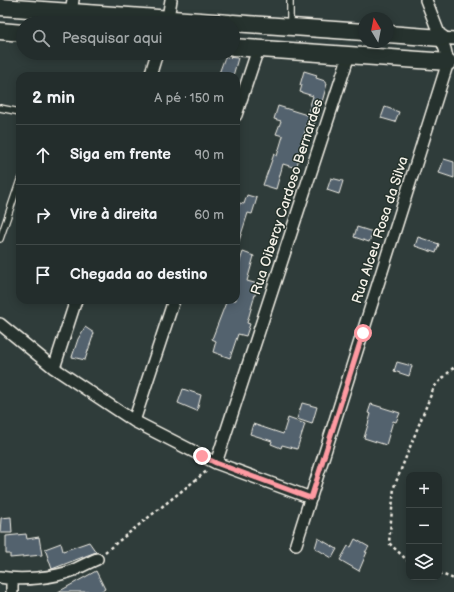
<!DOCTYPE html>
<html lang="pt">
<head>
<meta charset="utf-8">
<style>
  :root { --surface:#232d2c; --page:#2b3534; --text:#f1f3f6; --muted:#a3a8a9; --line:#404948 }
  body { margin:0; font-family:"Balsamiq Sans",sans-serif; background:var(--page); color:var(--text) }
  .controls { position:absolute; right:12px; bottom:12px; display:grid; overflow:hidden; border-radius:8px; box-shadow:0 2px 10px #0003 }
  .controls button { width:36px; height:36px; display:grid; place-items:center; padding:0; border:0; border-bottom:1px solid var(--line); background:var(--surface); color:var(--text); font:20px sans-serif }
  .compass { position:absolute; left:358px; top:12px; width:36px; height:36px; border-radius:50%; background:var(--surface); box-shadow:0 2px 10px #0003; rotate:350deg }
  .stop { position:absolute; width:12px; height:12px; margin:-9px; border:3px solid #ff9aa2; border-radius:50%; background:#fff }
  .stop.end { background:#ff9aa2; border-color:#fff; box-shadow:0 1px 4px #0008 }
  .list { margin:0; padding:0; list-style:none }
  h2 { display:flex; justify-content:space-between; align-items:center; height:52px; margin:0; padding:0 16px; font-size:17px }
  h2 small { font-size:13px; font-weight:400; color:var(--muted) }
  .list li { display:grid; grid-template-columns:26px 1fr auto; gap:12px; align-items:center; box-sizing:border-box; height:60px; padding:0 16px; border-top:1px solid var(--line) }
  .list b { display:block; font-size:15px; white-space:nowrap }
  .list em { font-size:13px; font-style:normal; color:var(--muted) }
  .icon { flex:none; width:22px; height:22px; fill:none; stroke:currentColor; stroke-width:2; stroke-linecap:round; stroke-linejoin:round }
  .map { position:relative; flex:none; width:454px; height:592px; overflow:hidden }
  .search { position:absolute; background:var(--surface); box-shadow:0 2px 10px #0003; left:16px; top:16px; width:224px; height:44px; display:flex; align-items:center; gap:10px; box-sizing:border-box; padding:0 14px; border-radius:22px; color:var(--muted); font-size:15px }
  .panel { position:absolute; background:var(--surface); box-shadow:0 2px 10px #0003; left:16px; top:72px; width:224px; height:232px; border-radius:12px }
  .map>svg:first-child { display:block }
  .building { fill:#53626e; stroke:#f4f1e8 }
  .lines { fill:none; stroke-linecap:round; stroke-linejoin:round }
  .lane-casing { stroke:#f4f1e8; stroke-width:8 }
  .street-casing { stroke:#f4f1e8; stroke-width:14 }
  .secondary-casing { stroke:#f4f1e8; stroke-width:19 }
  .path { stroke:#f4f1e8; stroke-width:2.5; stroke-dasharray:3 3; stroke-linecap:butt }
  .lane { stroke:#26332d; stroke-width:5.5 }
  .street { stroke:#26332d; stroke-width:11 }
  .secondary { stroke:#26332d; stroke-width:16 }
  .route { stroke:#ff9aa2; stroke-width:5 }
  .labels { text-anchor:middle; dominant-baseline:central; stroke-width:3; stroke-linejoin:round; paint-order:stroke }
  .street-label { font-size:14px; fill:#f4f1e8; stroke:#26332d }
</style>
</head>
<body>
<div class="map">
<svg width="454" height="592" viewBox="0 0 454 592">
  <rect width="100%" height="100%" fill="#2f3c3a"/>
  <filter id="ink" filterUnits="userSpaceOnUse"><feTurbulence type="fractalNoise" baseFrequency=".025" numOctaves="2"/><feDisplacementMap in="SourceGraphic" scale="8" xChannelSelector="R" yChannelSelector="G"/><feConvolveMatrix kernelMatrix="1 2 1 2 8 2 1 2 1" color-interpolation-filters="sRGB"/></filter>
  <g filter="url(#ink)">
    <path class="building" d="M225,57L238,58L233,76H218Z
      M304,71L317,75L316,78L325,81V83L327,84L318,116H317L313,127L307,125L302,142L304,143L296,168L283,164L276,189L263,185L274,154L277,156L283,136L276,134L281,121L274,119L278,106L307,115L313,96L300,92L302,85H300Z
      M385,107L399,112L395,122L381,118Z
      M444,159L454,162V178L439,173Z
      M331,178L343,181L339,194L327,190Z
      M247,195L257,198L252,214L248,213L238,244H236V213L240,203L244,204Z
      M357,227L373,232L369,242L354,237Z
      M418,237L439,244L436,253L415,246Z
      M243,252L254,256L247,281L258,284L247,323L250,324L246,336L238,334L230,358L213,352L216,341L212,339L227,300H236V273Z
      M85,327L94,333L85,360L72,357L78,339Z
      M397,362L412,366L409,376L394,371Z
      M183,389L201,395L197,411L178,403Z
      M302,403L317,407L312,424L297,419Z
      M371,404L400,413L396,422L393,421L386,445L364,438L371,414L368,413Z
      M288,418L305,424L297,449L282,445L281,448L271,444L272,441L250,434L253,424L283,434Z
      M11,517L12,533H0L1,518Z
      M26,534L27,539L39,537L42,555L10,558V554H6V536Z
      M318,538L337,549L332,558L315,548Z
      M355,539L369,547L365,552H367L359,571L340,560L348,546L351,547Z
      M89,542L96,552L52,569L45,549L61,543L63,551Z
      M96,571L105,589L100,592H58Z"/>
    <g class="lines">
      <g class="lane-casing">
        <path id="lane" d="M290,25V0
          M0,108L20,112
          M0,239L20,180"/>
      </g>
      <g class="street-casing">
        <path id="street" d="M426,0L445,49L448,62
          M71,11L73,0
          M167,23L171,0
          M441,38L454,39
          M150,76L157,53
          M236,115L258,49
          M0,324L54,368L134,421L216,463L311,498
          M54,368L76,300
          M134,421L174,300
          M216,463L349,55
          M296,544L448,62
          M0,577C21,581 54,578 74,570C82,566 90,562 97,559
          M12,579V592"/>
      </g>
      <g class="secondary-casing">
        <path id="secondary" d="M0,7L229,23
          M233,23L364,32
          M0,31L23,33
          M388,34L441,38
          M233,47L448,62"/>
      </g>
      <path class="path" d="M105,552L208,470
        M409,562L389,543L394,487L434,387L454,367
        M439,573L454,579"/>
      <use href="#lane" class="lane"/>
      <use href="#street" class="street"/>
      <use href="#secondary" class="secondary"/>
    </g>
  </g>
  <g class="lines" filter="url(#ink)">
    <path class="route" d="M202,456L216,463L311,498L363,333"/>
  </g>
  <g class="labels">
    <g class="street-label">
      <text transform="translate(287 197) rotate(-72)">Rua Oibercy Cardoso Bernardes</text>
      <text transform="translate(380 230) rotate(-72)">Rua Alceu Rosa da Silva</text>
    </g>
  </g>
</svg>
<div class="controls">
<button>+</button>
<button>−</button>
<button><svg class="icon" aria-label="layers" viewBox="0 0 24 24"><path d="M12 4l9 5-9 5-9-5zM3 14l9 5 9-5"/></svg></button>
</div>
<svg class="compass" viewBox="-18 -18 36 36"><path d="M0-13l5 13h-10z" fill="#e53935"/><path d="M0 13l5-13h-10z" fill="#a3a8a9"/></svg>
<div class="stop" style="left:363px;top:333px"></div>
<div class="stop end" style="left:202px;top:456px"></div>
<div class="search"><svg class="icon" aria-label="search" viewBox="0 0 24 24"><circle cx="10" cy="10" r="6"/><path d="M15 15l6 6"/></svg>Pesquisar aqui</div>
<section class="panel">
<h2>2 min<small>A pé · 150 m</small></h2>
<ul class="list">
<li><svg class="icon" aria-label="ahead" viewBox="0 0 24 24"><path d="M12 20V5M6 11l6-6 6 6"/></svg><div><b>Siga em frente</b></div><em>90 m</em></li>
<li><svg class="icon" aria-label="right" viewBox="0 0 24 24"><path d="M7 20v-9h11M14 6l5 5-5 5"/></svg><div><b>Vire à direita</b></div><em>60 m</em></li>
<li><svg class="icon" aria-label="arrive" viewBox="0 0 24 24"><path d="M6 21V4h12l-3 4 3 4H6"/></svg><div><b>Chegada ao destino</b></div></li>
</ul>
</section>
</div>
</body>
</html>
